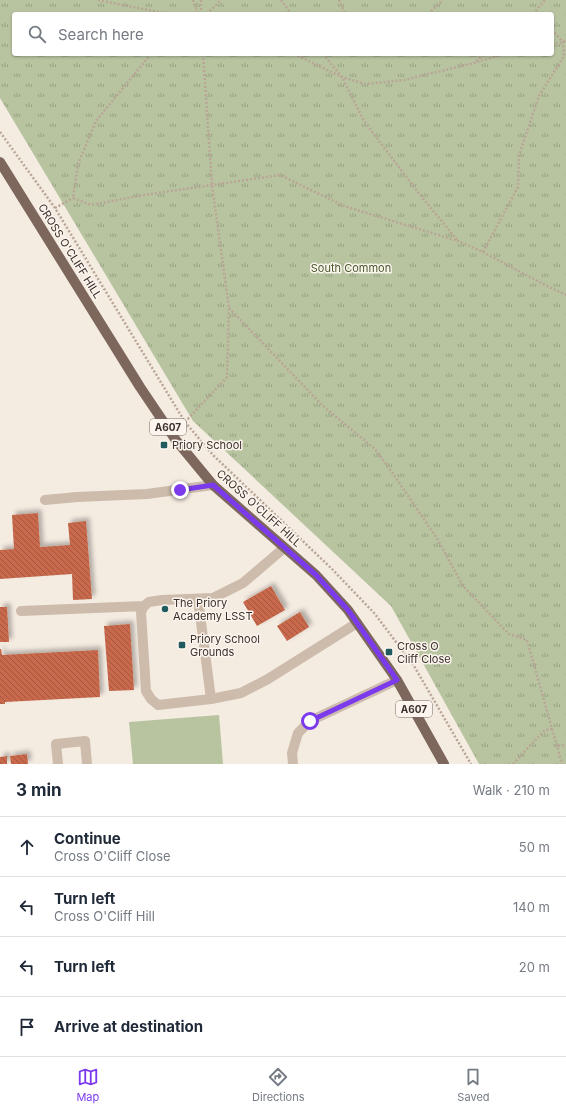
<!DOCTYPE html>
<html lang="en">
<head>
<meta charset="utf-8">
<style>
  :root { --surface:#fff; --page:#f2f2f3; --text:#1f2937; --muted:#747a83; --line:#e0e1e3; --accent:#7c3aed }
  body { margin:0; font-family:Inter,sans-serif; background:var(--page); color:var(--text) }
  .stop { position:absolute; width:12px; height:12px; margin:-9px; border:3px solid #7c3aed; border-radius:50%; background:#fff }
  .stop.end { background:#7c3aed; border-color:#fff; box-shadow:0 1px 4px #0008 }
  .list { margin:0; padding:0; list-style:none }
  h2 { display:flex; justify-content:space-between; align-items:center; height:52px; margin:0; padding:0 16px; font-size:17px }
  h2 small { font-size:13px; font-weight:400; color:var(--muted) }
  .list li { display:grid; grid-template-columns:26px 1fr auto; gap:12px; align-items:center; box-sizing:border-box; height:60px; padding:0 16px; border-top:1px solid var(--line) }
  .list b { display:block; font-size:15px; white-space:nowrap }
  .list p { margin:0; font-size:13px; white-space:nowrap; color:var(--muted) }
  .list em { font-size:13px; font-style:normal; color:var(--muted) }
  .icon { flex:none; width:22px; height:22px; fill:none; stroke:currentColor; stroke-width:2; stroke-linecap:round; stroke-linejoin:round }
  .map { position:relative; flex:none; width:566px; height:764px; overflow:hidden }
  .search { position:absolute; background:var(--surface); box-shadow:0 1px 3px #0004; left:12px; right:12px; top:12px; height:44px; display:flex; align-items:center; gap:10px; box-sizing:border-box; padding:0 14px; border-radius:4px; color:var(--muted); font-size:15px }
  .sheet { height:292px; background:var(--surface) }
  nav { display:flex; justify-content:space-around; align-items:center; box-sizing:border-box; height:56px; border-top:1px solid var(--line); background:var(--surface); font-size:11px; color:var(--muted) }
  nav a { display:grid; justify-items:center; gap:2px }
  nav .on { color:var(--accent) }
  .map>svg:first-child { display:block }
  .park { fill:url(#park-tufts); fill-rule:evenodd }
  .pitch { fill:#b8c4a0 }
  .building { fill:url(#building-back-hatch); filter:url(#shadow) }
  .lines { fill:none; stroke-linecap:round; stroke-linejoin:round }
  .path { stroke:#b9a596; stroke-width:2.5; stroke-dasharray:2 2; stroke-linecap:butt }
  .minor { stroke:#cdbbac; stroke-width:10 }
  .major { stroke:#7d675c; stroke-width:10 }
  .route { stroke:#7c3aed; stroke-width:5 }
  .poi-dot { fill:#1f5a5e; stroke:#fbf5ee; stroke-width:1.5 }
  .labels { text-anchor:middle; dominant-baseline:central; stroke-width:3; stroke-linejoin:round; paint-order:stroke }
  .shield { fill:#fbf5ee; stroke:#756b66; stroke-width:1 }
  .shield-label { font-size:10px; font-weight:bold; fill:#3b302b }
  .street-label { font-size:11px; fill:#3b302b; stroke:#fbf5ee }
  .park-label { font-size:11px; fill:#4a5a2e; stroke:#fbf5ee }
  .poi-label { font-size:11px; fill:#3b302b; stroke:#fbf5ee; text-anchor:start }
</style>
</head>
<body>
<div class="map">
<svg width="566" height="764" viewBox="0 0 566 764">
  <defs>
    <pattern id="park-tufts" width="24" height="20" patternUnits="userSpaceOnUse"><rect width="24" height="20" fill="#b8c4a0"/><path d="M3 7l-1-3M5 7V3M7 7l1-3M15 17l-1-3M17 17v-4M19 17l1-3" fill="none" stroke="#97a083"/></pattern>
    <pattern id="building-back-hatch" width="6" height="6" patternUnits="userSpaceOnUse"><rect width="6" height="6" fill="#c8694b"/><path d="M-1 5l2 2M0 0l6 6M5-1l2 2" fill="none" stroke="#a4573f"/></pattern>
    <filter id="shadow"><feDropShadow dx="3.5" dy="-3.5" stdDeviation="2" flood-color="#0004"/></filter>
  </defs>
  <rect width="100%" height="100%" fill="#f4ebe1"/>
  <path class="park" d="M0,0H566V764H479L391,606L193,421L0,98ZM14,14H552V54H14Z"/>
  <path class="pitch" d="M219,715L223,764H133L129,722Z"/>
  <path class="building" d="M38,513L40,547L70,545L68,523L86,521L92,599L73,600L72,574L0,579V550L14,549L12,515Z
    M271,586L285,610L257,626L243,602Z
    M0,607H7L9,642H0Z
    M300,612L309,627L287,641L277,626Z
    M130,624L134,690L109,691L104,626Z
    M0,649H1L2,655L98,650L100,697L5,702V704H0Z
    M27,754L28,764H11L10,756Z
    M7,756V764H0V757Z"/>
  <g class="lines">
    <path class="path" d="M98,0L168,14
      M193,0L198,14
      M201,0V14
      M281,0L291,14
      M339,0L345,14
      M207,14L221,0
      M428,14L443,0
      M533,14L545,0
      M552,44L563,42L566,40
      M151,54L96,121L78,164L73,198L91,205L144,195L280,175L344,206L458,241L483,252L545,285L566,295
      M294,54L342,77L365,84L404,80L474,63L504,54
      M323,54L342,77L364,121L417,191L458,241
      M476,61L485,54
      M0,132L55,208L185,422L213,455L332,569L375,614L414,666L471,764
      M55,208L73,198
      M483,252L518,187L519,155L539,96L564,56L563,42L552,30
      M229,308L323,406L375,449L394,475L438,540L463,586L509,634L527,640L562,764
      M185,422L227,377L229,308L212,185L203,54
      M558,746L566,745
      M513,764L545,730L553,729"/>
    <path class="minor" d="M45,500L77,497L147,494L213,485
      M284,548L243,583L213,598L162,600L149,602L144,606L141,612L146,691L151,699L158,705L211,699L241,693L268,679L357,623
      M198,599L211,699
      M21,611L144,606
      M58,764L56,744L85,741L87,764
      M293,764L292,753L298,733L310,721L397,680"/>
    <path class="major" d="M0,162L140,387L175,439L213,485L316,575L348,610L397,680L444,764"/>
  </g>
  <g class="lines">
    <path class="route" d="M180,490L213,485L316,575L348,610L397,680L310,721"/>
  </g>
  <g class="poi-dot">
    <rect x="160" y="441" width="8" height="8" rx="2"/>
    <circle cx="165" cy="609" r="4"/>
    <rect x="178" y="641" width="8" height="8" rx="2"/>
    <rect x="385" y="648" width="8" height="8" rx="2"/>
  </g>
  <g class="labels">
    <g class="shield">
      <rect x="150" y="419" width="36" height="16" rx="3"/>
      <rect x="396" y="701" width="36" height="16" rx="3"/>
    </g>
    <g class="shield-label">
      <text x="168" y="427">A607</text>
      <text x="414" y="709">A607</text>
    </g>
    <g class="street-label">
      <text transform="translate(70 251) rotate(58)">CROSS O'CLIFF HILL</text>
      <text transform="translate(259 508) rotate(42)">CROSS O'CLIFF HILL</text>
    </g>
    <g class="park-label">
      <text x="351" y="268">South Common</text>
    </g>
    <g class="poi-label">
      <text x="172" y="445">Priory School</text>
      <text x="173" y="603">The Priory<tspan x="173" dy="13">Academy LSST</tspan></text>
      <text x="190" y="639">Priory School<tspan x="190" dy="13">Grounds</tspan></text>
      <text x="397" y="646">Cross O<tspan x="397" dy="13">Cliff Close</tspan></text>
    </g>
  </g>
</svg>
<div class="stop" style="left:310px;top:721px"></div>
<div class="stop end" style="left:180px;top:490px"></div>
<div class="search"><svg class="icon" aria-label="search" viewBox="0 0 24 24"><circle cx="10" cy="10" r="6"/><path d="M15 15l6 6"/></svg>Search here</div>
</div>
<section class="sheet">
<h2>3 min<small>Walk · 210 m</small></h2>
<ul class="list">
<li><svg class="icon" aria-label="ahead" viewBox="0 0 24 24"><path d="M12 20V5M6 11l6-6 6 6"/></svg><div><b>Continue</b><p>Cross O'Cliff Close</p></div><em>50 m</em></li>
<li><svg class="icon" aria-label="left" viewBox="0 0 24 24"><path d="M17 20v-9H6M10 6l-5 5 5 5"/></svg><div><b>Turn left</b><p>Cross O'Cliff Hill</p></div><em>140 m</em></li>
<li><svg class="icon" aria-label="left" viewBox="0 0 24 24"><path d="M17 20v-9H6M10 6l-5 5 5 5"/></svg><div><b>Turn left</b></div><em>20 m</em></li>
<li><svg class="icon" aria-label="arrive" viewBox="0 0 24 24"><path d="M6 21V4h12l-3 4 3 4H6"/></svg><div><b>Arrive at destination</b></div></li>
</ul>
</section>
<nav>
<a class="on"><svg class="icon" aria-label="map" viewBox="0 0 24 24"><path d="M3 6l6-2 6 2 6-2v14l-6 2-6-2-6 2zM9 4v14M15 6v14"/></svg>Map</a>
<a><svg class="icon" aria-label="directions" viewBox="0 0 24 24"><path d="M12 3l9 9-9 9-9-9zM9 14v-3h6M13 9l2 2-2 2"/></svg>Directions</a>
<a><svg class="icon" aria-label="saved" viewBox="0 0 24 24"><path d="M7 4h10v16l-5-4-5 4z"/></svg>Saved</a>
</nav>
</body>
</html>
